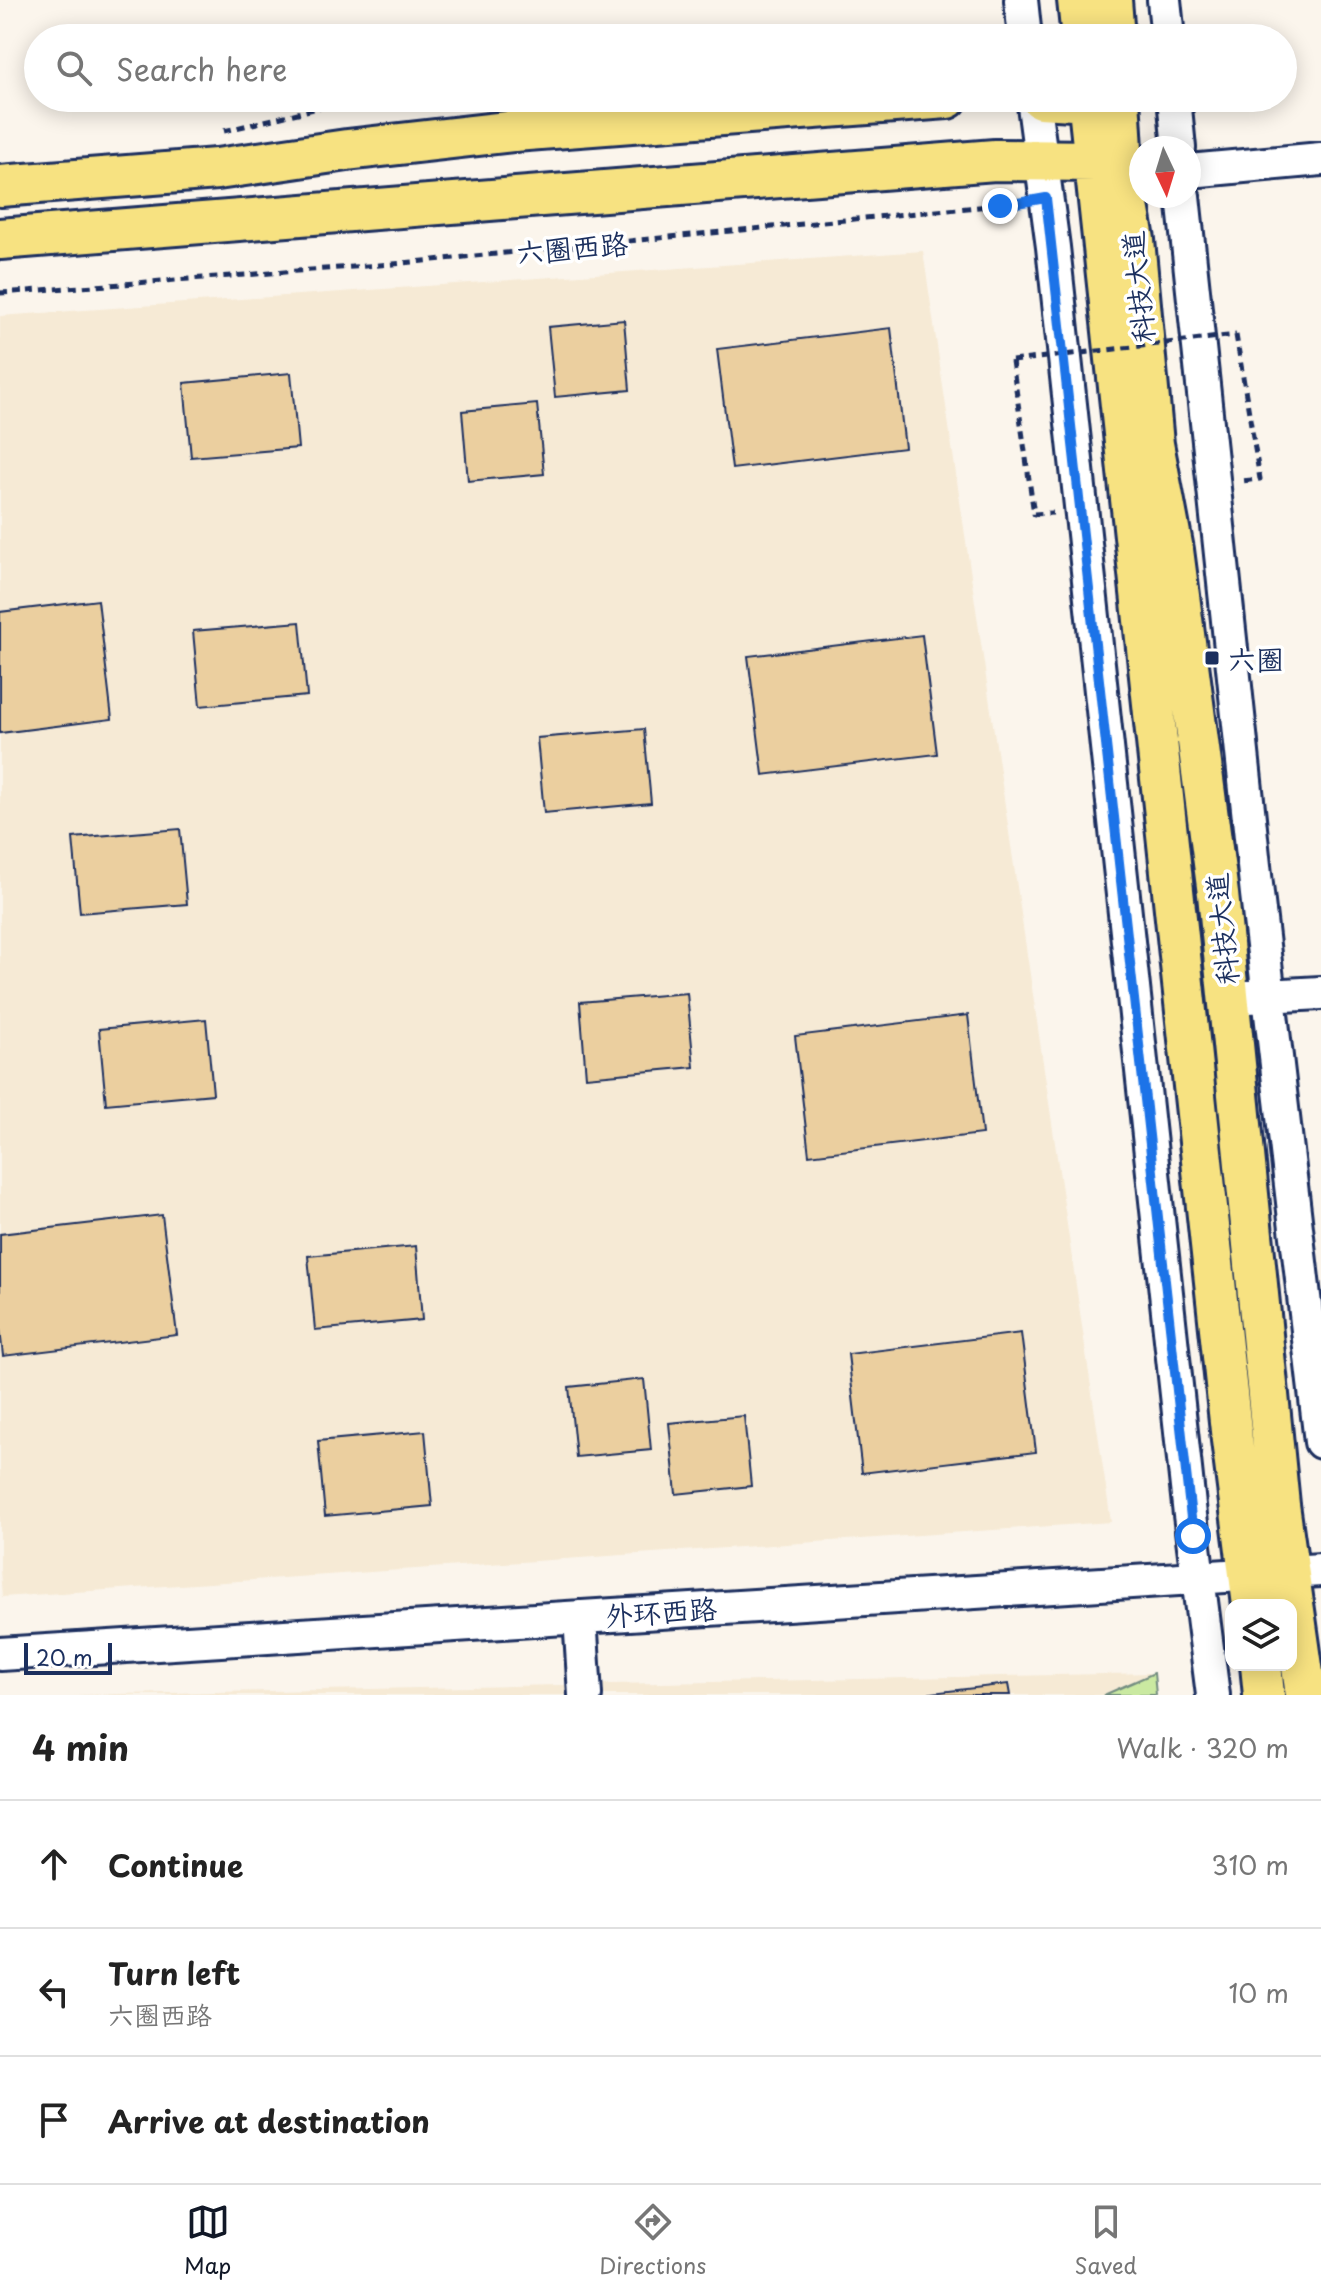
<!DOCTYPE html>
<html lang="en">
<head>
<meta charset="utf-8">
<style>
  :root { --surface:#fff; --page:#f6f6f6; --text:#222; --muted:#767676; --line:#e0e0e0; --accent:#111827 }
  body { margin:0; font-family:"Playpen Sans","LXGW WenKai TC",sans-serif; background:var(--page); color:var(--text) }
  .controls { position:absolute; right:24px; bottom:24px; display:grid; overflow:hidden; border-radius:16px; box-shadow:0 4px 20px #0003 }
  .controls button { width:72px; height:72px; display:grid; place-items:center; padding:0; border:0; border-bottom:2px solid var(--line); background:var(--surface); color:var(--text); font:40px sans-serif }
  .compass { position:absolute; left:1129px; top:136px; width:72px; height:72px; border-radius:50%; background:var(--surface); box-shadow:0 4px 20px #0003; rotate:176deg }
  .scale { position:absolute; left:24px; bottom:20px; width:88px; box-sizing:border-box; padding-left:8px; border:4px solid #1b2f5e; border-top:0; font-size:22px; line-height:28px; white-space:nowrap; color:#1b2f5e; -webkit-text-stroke:6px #fff; paint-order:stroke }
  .stop { position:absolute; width:24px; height:24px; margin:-18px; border:6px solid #1a73e8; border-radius:50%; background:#fff }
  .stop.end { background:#1a73e8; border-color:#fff; box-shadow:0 2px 8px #0008 }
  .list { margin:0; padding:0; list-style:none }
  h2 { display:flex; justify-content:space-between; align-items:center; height:104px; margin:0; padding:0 32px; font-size:34px }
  h2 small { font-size:26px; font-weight:400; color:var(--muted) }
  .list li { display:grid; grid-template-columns:52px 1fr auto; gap:24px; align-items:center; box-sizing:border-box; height:128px; padding:0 32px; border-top:2px solid var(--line) }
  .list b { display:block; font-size:30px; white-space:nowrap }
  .list p { margin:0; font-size:26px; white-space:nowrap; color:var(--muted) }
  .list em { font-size:26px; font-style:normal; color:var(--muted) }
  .icon { flex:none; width:44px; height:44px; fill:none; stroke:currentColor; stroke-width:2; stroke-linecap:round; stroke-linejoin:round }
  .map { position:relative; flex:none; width:1321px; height:1695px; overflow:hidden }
  .search { position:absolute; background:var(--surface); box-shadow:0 4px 20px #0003; left:24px; right:24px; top:24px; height:88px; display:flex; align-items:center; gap:20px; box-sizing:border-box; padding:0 28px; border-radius:44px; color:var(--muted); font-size:30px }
  .sheet { height:488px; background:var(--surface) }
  nav { display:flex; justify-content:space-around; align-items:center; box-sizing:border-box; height:112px; border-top:2px solid var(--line); background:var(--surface); font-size:22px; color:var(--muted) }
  nav a { display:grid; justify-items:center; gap:4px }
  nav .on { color:var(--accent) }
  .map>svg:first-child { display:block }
  .built { fill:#f6ead5 }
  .green { fill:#cae9a1; stroke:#728c80; stroke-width:2 }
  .building { fill:#ebcf9f; stroke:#1b2f5e; stroke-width:2 }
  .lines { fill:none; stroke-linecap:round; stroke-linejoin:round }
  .minor-casing { stroke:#1b2f5e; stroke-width:38 }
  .major-casing { stroke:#1b2f5e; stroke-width:46 }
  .path { stroke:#1b2f5e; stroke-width:5; stroke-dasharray:8 6; stroke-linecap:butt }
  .minor { stroke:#fff; stroke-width:32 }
  .major { stroke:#f7e281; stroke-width:40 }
  .path-bridge { stroke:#1b2f5e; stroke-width:5; stroke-dasharray:8 6; stroke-linecap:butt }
  .route { stroke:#1a73e8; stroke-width:10 }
  .poi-dot { fill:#1b2f5e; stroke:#fff; stroke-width:3 }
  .labels { text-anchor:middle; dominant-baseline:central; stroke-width:7; stroke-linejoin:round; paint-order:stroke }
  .street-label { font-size:28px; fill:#1b2f5e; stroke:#fff }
  .poi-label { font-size:28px; fill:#1b2f5e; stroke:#fff; text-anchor:start }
</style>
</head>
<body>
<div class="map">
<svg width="1321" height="1695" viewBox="0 0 1321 1695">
  <rect width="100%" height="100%" fill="#fbf5ec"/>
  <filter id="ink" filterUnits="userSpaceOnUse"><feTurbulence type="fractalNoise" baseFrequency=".0125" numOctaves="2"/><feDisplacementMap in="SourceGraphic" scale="16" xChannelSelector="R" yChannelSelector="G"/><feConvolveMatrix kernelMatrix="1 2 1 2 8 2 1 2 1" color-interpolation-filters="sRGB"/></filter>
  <g filter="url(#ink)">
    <path class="built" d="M923,251L1111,1522L2,1597L0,1570V316Z
      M1154,1673L1157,1695H73Z"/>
    <path class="green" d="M1154,1673L1156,1695H1104Z"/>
    <path class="building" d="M624,320L630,390L555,397L548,327Z
      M891,328L905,448L732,469L717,349Z
      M291,373L298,448L191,457L184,383Z
      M537,404L544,474L468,481L462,411Z
      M98,600L112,719L0,733V612Z
      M300,622L307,696L200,706L193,631Z
      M922,635L937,754L763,775L748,656Z
      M644,729L651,803L544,813L537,738Z
      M180,829L187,904L80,913L73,838Z
      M687,993L694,1067L586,1077L580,1002Z
      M968,1015L982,1134L809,1155L795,1036Z
      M206,1019L213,1094L106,1104L99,1029Z
      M162,1215L177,1335L3,1356L0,1329V1234Z
      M416,1246L422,1320L315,1330L308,1256Z
      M1021,1333L1036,1452L862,1473L848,1354Z
      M644,1379L651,1450L576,1457L569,1387Z
      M744,1416L751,1486L676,1494L669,1423Z
      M425,1431L432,1506L325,1516L318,1441Z
      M1008,1684L1010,1695H915Z"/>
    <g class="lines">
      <g class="minor-casing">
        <path id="minor" d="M1021,0L1025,38
          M1164,0L1168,38
          M1033,98L1053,247L1190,1515L1213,1695
          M1174,98L1179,148
          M1189,171L1321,159
          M1183,196L1257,894L1321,1442
          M1248,997L1321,993
          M580,1617L585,1695
          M0,1654L1321,1570"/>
      </g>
      <g class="major-casing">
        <path id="major" d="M1078,0L1082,38
          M1111,0L1114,38
          M1041,98L1089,101L1101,124
          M1088,98L1232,1440L1253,1605
          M1119,98L1124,183L1134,240L1153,444L1173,550L1218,894L1279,1505L1306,1695
          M0,186L217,169L347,150L514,131L947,98
          M0,239L995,160L1095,161L1120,165
          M1261,1665L1264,1695"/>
      </g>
      <path class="path" d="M224,131L359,98
        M0,293L393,264L1019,203
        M1236,335L1260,479L1242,481
        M1012,361L1034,514L1053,513"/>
      <use href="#minor" class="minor"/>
      <use href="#major" class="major"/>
      <path class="path-bridge" d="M1012,361L1236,335"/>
    </g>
  </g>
  <g class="lines" filter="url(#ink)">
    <path class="route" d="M1000,206L1046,198L1193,1536"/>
  </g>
  <rect class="poi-dot" x="1204" y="650" width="16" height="16" rx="4"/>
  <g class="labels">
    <g class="street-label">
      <text transform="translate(572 247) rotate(-5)">六圈西路</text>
      <text transform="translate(1137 287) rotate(-96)">科技大道</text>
      <text transform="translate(1221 929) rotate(-96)">科技大道</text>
      <text transform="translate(661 1611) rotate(-4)">外环西路</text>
    </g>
    <g class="poi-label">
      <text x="1228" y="658">六圈</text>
    </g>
  </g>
</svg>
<div class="controls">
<button><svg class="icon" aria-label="layers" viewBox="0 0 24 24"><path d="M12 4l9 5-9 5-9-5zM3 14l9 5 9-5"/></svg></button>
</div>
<svg class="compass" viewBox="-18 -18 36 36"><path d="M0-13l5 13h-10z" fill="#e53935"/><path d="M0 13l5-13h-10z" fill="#767676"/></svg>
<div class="scale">20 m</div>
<div class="stop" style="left:1193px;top:1536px"></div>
<div class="stop end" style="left:1000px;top:206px"></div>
<div class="search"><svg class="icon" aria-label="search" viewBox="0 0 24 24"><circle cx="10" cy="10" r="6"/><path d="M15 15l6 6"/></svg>Search here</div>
</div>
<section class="sheet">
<h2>4 min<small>Walk · 320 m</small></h2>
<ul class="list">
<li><svg class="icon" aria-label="ahead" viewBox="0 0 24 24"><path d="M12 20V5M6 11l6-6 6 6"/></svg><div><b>Continue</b></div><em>310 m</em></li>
<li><svg class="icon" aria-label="left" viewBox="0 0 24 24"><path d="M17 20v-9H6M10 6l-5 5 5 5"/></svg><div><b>Turn left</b><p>六圈西路</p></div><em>10 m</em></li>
<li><svg class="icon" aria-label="arrive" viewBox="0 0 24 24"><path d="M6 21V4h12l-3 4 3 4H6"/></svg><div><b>Arrive at destination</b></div></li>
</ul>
</section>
<nav>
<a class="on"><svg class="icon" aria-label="map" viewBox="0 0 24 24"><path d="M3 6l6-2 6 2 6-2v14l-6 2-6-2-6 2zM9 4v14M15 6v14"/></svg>Map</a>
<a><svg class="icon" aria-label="directions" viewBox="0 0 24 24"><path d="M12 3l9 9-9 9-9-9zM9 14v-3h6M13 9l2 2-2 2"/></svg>Directions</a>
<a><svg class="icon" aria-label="saved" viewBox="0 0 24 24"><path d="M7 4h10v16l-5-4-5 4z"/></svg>Saved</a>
</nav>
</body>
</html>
